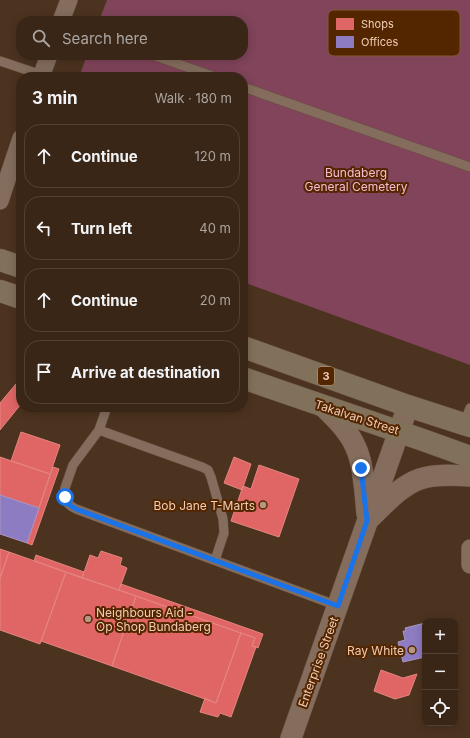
<!DOCTYPE html>
<html lang="en">
<head>
<meta charset="utf-8">
<style>
  :root { --surface:#392617; --page:#402e20; --text:#f1f3f6; --muted:#aba5a1; --line:#534336 }
  body { margin:0; font-family:Inter,sans-serif; background:var(--page); color:var(--text) }
  .controls { position:absolute; right:12px; bottom:12px; display:grid; overflow:hidden; border-radius:8px; box-shadow:0 2px 10px #0003 }
  .controls button { width:36px; height:36px; display:grid; place-items:center; padding:0; border:0; border-bottom:1px solid var(--line); background:var(--surface); color:var(--text); font:20px sans-serif }
  .stop { position:absolute; width:12px; height:12px; margin:-9px; border:3px solid #1a73e8; border-radius:50%; background:#fff }
  .stop.end { background:#1a73e8; border-color:#fff; box-shadow:0 1px 4px #0008 }
  .list { margin:0; padding:0; list-style:none }
  h2 { display:flex; justify-content:space-between; align-items:center; height:52px; margin:0; padding:0 16px; font-size:17px }
  h2 small { font-size:13px; font-weight:400; color:var(--muted) }
  .list li { display:grid; grid-template-columns:26px 1fr auto; gap:12px; align-items:center; box-sizing:border-box; height:64px; margin:0 8px 8px; padding:0 8px; border:1px solid var(--line); border-radius:16px }
  .list b { display:block; font-size:15px; white-space:nowrap }
  .list em { font-size:13px; font-style:normal; color:var(--muted) }
  .icon { flex:none; width:22px; height:22px; fill:none; stroke:currentColor; stroke-width:2; stroke-linecap:round; stroke-linejoin:round }
  .map { position:relative; flex:none; width:470px; height:738px; overflow:hidden }
  .search { position:absolute; background:var(--surface); box-shadow:0 2px 10px #0003; left:16px; top:16px; width:232px; height:44px; display:flex; align-items:center; gap:10px; box-sizing:border-box; padding:0 14px; border-radius:16px; color:var(--muted); font-size:15px }
  .panel { position:absolute; background:var(--surface); box-shadow:0 2px 10px #0003; left:16px; top:72px; width:232px; height:340px; border-radius:16px }
  .map>svg:first-child { display:block }
  .green { fill:#81445a }
  .shops { fill:#e06666; stroke:#e5857e }
  .offices { fill:#8e7cc3; stroke:#ac94bf }
  .lines { fill:none; stroke-linecap:round; stroke-linejoin:round }
  .service-casing { stroke:#654f3f; stroke-width:10 }
  .minor-casing { stroke:#654f3f; stroke-width:18 }
  .tertiary-casing { stroke:#654f3f; stroke-width:22 }
  .trunk-casing { stroke:#654f3f; stroke-width:23 }
  .service { stroke:#846d5d; stroke-width:9 }
  .minor { stroke:#846d5d; stroke-width:17 }
  .tertiary { stroke:#846d5d; stroke-width:21 }
  .trunk { stroke:#82715a; stroke-width:22 }
  .route { stroke:#1a73e8; stroke-width:5 }
  .poi-dot { fill:#b79781; stroke:#532600; stroke-width:1.5 }
  .labels { text-anchor:middle; dominant-baseline:central; stroke-width:4; stroke-linejoin:round; paint-order:stroke }
  .shield { fill:#532600; stroke:#c29b7f; stroke-width:1 }
  .shield-label { font-size:11px; font-weight:bold; fill:#f1cdb6 }
  .park-label { font-size:12px; fill:#fbbbd4; stroke:#532600 }
  .street-label { font-size:12px; fill:#f1cdb6; stroke:#532600 }
  .poi-label { font-size:12px; fill:#f1cdb6; stroke:#532600; text-anchor:end }
  .key { fill:#532600; stroke:#825837; stroke-width:1 }
  .key-label { font-size:11px; fill:#f1cdb6 }
</style>
</head>
<body>
<div class="map">
<svg width="470" height="738" viewBox="0 0 470 738">
  <rect width="100%" height="100%" fill="#4c331f"/>
  <path class="green" d="M107,0H470V365L243,282V77H79L87,55H243V21H99Z"/>
  <path class="shops" d="M21,378V404L0,430V403Z
    M21,432L60,445L50,474L11,461Z
    M0,457L50,474L39,508L0,495Z
    M234,457L251,464L242,490L224,483Z
    M259,465L299,479L279,537L231,521L243,486L251,489Z
    M53,467L59,469L32,545L27,543Z
    M0,549L9,552L0,578Z
    M101,551L122,558L120,565L127,568L119,590L82,578L90,555L98,558Z
    M9,552L66,572L40,644L0,630V578Z
    M36,555L84,572L82,578L34,561Z
    M66,572L136,596L112,666L41,641Z
    M121,584L263,634L258,648L252,646L255,638L119,590Z
    M136,596L241,633L216,703L112,666Z
    M241,633L255,638L252,646L256,647L231,717L220,713L218,717L200,712L205,698L216,703Z
    M381,670L403,678L417,674L409,695L395,699L374,691Z"/>
  <path class="offices" d="M0,495L39,508L27,543L0,534Z
    M425,623V657L403,662L398,642L405,640L403,631H406L405,628Z"/>
  <g class="lines">
    <g class="service-casing">
      <path id="service" d="M153,55L215,77
        M0,61L42,75
        M243,87L470,167
        M464,424L470,408
        M99,430L107,407
        M215,560L224,533L223,519L211,477L208,470L202,467L99,430L73,465L65,488C63,498 67,505 76,509L338,606"/>
    </g>
    <g class="minor-casing">
      <path id="minor" d="M61,21L69,0
        M41,77L49,55
        M0,201L21,138
        M470,548V565"/>
    </g>
    <g class="tertiary-casing">
      <path id="tertiary" d="M324,407C336,419 349,431 356,448C364,465 365,495 367,514
        M370,518C385,504 400,486 420,479C435,474 454,475 470,476
        M291,738L408,406"/>
    </g>
    <g class="trunk-casing">
      <path id="trunk" d="M0,260L21,267
        M0,291L21,298
        M243,347L408,406L470,426
        M243,378C319,405 395,429 470,457"/>
    </g>
    <use href="#service" class="service"/>
    <use href="#minor" class="minor"/>
    <use href="#tertiary" class="tertiary"/>
    <use href="#trunk" class="trunk"/>
  </g>
  <g class="lines">
    <path class="route" d="M65,497L68,504L76,509L338,606L367,521L361,468"/>
  </g>
  <g class="poi-dot">
    <circle cx="263" cy="505" r="4"/>
    <circle cx="88" cy="619" r="4"/>
    <circle cx="412" cy="650" r="4"/>
  </g>
  <g class="labels">
    <rect class="shield" x="318" y="367" width="16" height="18" rx="3"/>
    <g class="shield-label">
      <text x="326" y="376">3</text>
    </g>
    <g class="park-label">
      <text x="356" y="172">Bundaberg<tspan x="356" dy="14">General Cemetery</tspan></text>
    </g>
    <g class="street-label">
      <text transform="translate(357 417) rotate(18)">Takalvan Street</text>
      <text transform="translate(318 662) rotate(-70)">Enterprise Street</text>
    </g>
    <g class="poi-label">
      <text x="255" y="505">Bob Jane T-Marts</text>
      <text x="96" y="612" text-anchor="start">Neighbours Aid -<tspan x="96" dy="14">Op Shop Bundaberg</tspan></text>
      <text x="404" y="650">Ray White</text>
    </g>
  </g>
  <rect x="328" y="10" width="132" height="46" rx="6" class="key"/>
  <rect x="336" y="18" width="18" height="12" fill="#e06666"/>
  <rect x="336" y="36" width="18" height="12" fill="#8e7cc3"/>
  <g class="key-label">
    <text x="361" y="28">Shops</text>
    <text x="361" y="46">Offices</text>
  </g>
</svg>
<div class="controls">
<button>+</button>
<button>−</button>
<button><svg class="icon" aria-label="locate" viewBox="0 0 24 24"><circle cx="12" cy="12" r="6"/><path d="M12 2v4M12 18v4M2 12h4M18 12h4"/></svg></button>
</div>
<div class="stop" style="left:65px;top:497px"></div>
<div class="stop end" style="left:361px;top:468px"></div>
<div class="search"><svg class="icon" aria-label="search" viewBox="0 0 24 24"><circle cx="10" cy="10" r="6"/><path d="M15 15l6 6"/></svg>Search here</div>
<section class="panel">
<h2>3 min<small>Walk · 180 m</small></h2>
<ul class="list">
<li><svg class="icon" aria-label="ahead" viewBox="0 0 24 24"><path d="M12 20V5M6 11l6-6 6 6"/></svg><div><b>Continue</b></div><em>120 m</em></li>
<li><svg class="icon" aria-label="left" viewBox="0 0 24 24"><path d="M17 20v-9H6M10 6l-5 5 5 5"/></svg><div><b>Turn left</b></div><em>40 m</em></li>
<li><svg class="icon" aria-label="ahead" viewBox="0 0 24 24"><path d="M12 20V5M6 11l6-6 6 6"/></svg><div><b>Continue</b></div><em>20 m</em></li>
<li><svg class="icon" aria-label="arrive" viewBox="0 0 24 24"><path d="M6 21V4h12l-3 4 3 4H6"/></svg><div><b>Arrive at destination</b></div></li>
</ul>
</section>
</div>
</body>
</html>
